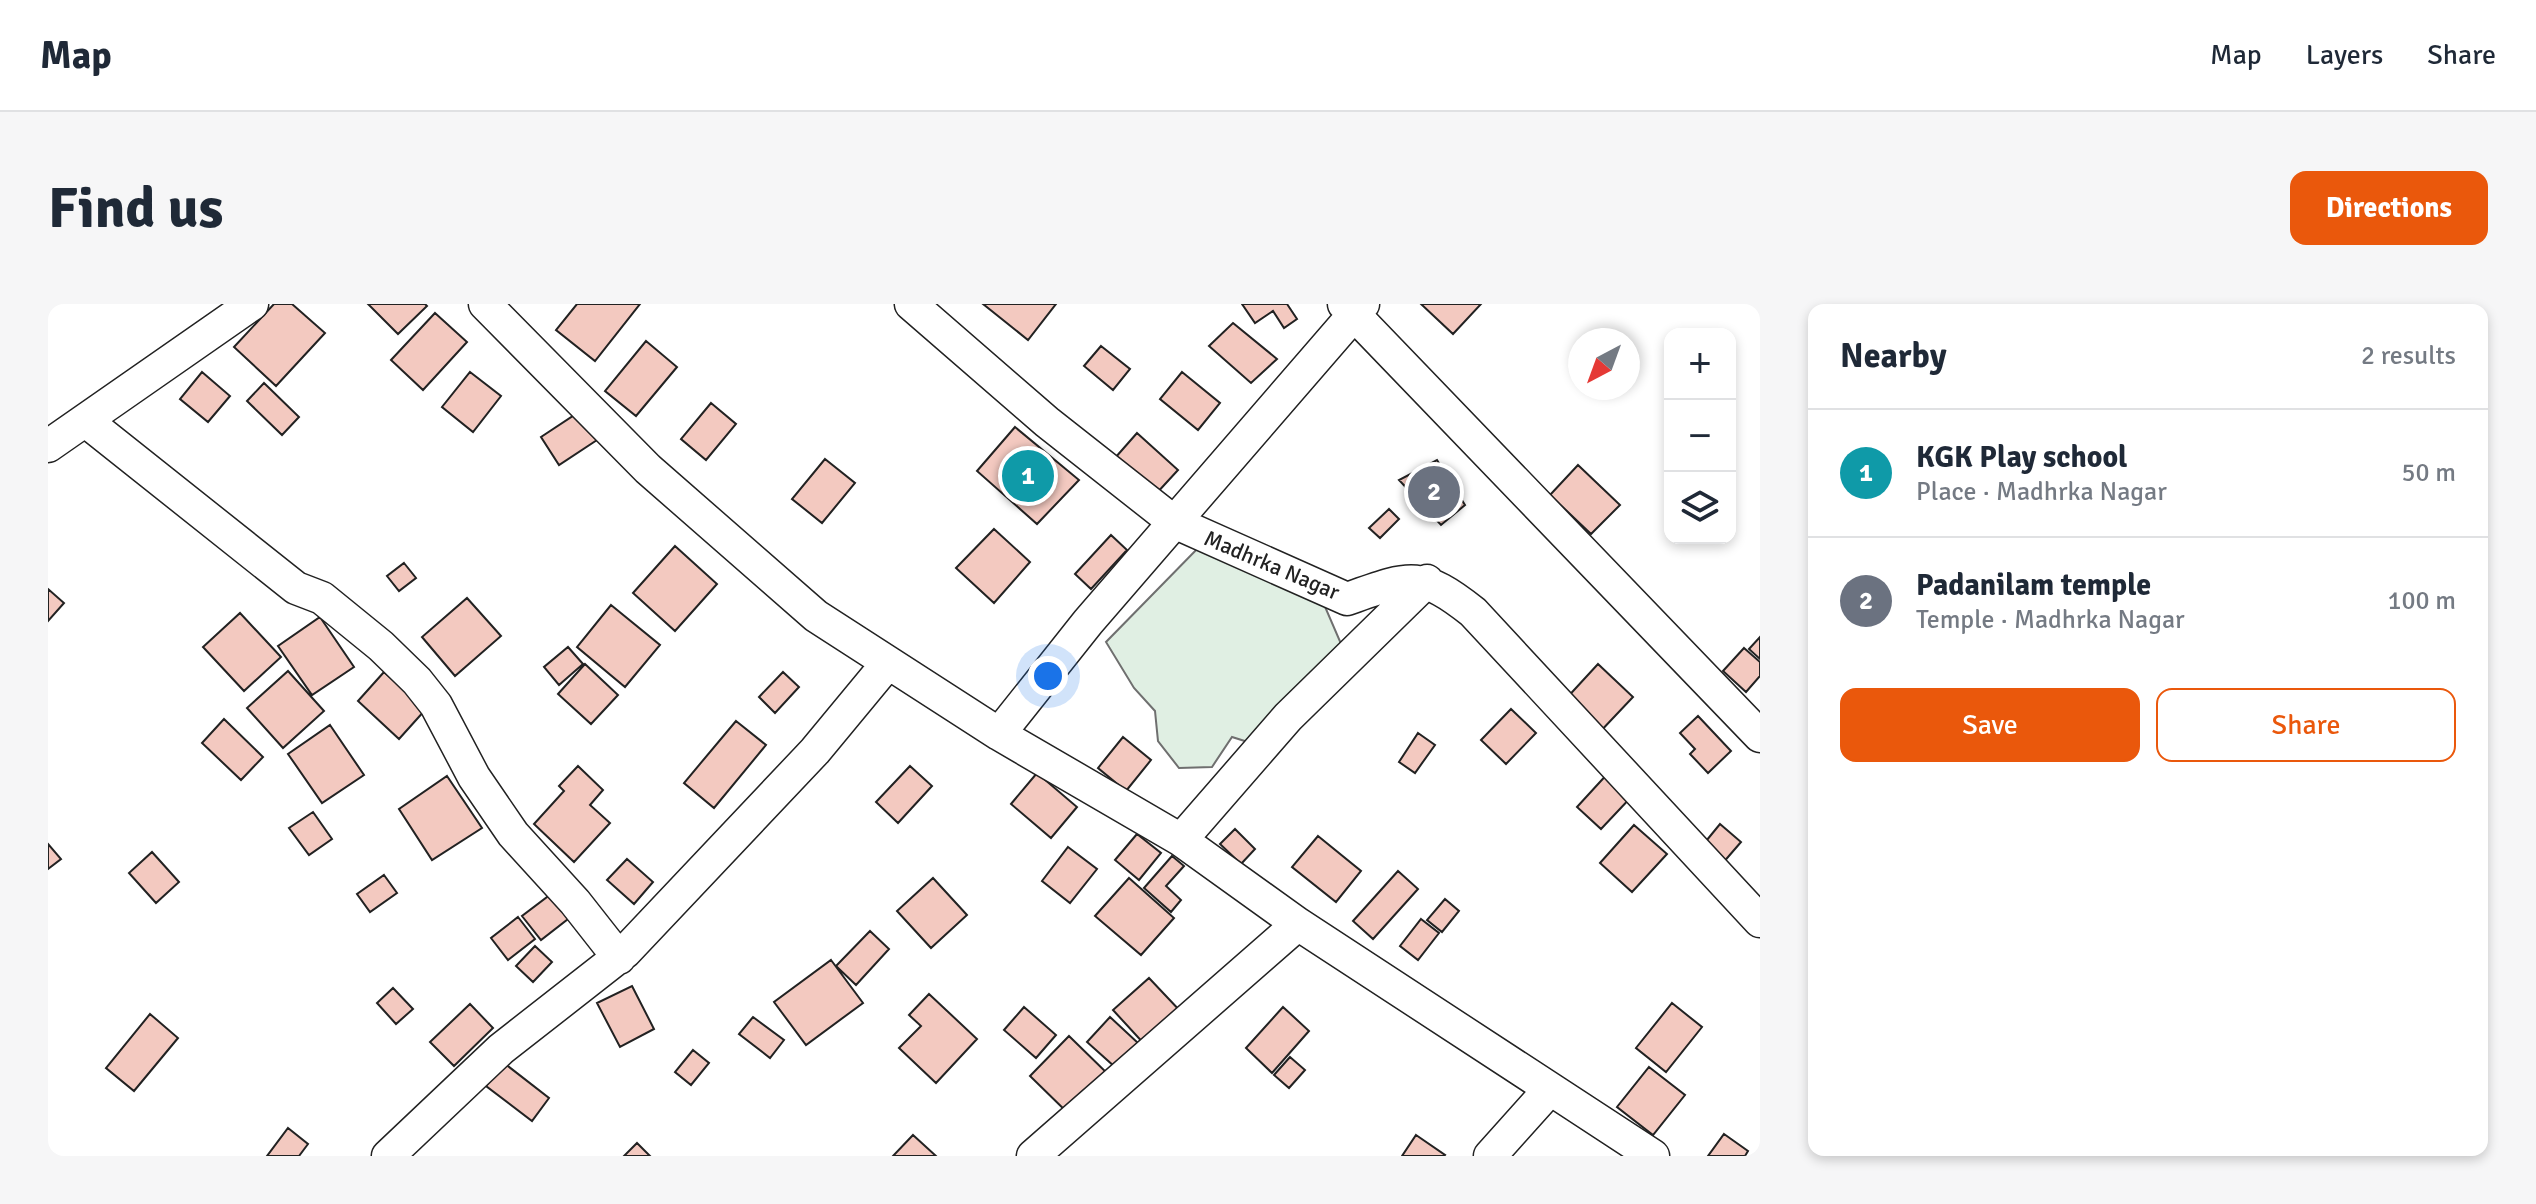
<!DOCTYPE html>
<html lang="en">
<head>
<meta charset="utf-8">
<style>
  :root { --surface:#fff; --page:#f6f6f7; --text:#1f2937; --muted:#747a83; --line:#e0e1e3; --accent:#ea580c }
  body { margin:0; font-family:Signika,sans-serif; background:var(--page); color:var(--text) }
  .controls { position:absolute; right:24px; top:24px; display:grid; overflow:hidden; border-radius:16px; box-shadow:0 4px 12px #0003 }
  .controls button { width:72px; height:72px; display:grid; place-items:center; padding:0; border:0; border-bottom:2px solid var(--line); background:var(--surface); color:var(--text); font:40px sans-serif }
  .compass { position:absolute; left:1520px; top:24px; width:72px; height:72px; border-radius:50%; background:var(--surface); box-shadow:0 4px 12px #0003; rotate:221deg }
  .you { position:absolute; left:1000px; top:372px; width:28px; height:28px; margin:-20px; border:6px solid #fff; border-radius:50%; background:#1a73e8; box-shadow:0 0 0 12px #1a73e833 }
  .badge { display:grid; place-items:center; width:52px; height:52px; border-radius:50%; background:var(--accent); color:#fff; font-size:26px; font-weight:700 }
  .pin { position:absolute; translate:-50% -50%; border:4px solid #fff; box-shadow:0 2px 8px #0006 }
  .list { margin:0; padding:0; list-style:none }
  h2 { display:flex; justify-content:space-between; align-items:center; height:104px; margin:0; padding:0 32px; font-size:34px }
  h2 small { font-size:26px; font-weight:400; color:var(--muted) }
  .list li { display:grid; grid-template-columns:52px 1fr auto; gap:24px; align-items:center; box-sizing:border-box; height:128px; padding:0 32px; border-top:2px solid var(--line) }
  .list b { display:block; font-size:30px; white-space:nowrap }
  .list p { margin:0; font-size:26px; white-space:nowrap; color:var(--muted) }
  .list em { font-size:26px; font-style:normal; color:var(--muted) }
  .actions { display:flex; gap:16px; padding:24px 32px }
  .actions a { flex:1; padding:18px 0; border:2px solid var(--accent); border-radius:16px; text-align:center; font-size:28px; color:var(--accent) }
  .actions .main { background:var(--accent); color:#fff }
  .icon { flex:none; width:44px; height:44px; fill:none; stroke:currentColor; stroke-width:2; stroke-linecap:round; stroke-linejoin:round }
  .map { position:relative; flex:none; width:1712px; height:852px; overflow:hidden; border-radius:16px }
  header { display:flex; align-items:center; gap:48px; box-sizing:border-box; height:112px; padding:0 40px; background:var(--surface); border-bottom:2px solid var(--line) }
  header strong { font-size:38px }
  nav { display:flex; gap:44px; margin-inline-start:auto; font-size:28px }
  .intro { display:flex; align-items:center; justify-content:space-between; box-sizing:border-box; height:192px; padding:0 48px }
  h1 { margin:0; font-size:56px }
  .button { padding:20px 36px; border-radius:16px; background:var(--accent); color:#fff; font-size:28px; font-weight:700 }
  main { display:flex; gap:48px; padding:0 48px }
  aside { flex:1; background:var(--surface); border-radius:16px; box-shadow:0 4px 12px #0003 }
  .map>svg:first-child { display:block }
  .green { fill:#e0efe3; stroke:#6f6f6f; stroke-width:2 }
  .building { fill:#f3c9c0; stroke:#222; stroke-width:2 }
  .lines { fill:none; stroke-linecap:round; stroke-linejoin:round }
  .minor-casing { stroke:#222; stroke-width:35 }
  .minor { stroke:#fff; stroke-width:32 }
  .labels { text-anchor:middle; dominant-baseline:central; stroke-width:6; stroke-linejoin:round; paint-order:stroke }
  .street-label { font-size:22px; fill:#222; stroke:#fff }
</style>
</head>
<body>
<header>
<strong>Map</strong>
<nav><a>Map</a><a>Layers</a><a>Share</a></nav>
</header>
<div class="intro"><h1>Find us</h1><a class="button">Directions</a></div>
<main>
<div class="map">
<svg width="1712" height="852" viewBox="0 0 1712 852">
  <rect width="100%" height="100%" fill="#fff"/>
  <path class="green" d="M1153,241L1275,298L1294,342L1200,438L1184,433L1164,463L1131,464L1110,437L1107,407L1086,384L1058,338Z"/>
  <path class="building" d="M226,0H244L277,29L228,82L186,43Z
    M320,0H377L379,2L350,30Z
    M529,0H592L547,57L508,26Z
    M935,0H1008L980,36Z
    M1194,0H1239L1249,15L1236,24L1225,7L1207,19Z
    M1373,0H1433L1405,30Z
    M387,9L419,38L375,86L343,56Z
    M1185,19L1229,55L1203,79L1161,42Z
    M598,37L629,63L588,112L557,87Z
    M1053,42L1082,65L1065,86L1036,62Z
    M154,68L182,92L160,118L132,95Z
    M422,68L453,92L425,128L394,103Z
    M1134,68L1172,99L1150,126L1112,95Z
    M216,79L251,113L234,131L199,97Z
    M663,99L688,120L658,156L633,135Z
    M531,108L549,136L511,161L493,133Z
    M967,123L1031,176L989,220L929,167Z
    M1089,129L1130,166L1107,191L1067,154Z
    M777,155L807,179L774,219L744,195Z
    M1389,156L1417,201L1393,221L1351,176Z
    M1530,161L1572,201L1543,230L1502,191Z
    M1341,205L1351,215L1332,234L1321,224Z
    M946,225L982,258L946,299L908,264Z
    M1063,231L1079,246L1043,285L1027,270Z
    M627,242L669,280L627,327L585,289Z
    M356,259L368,274L351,287L339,272Z
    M0,285L16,299L0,317Z
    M419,294L453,332L407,372L374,333Z
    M563,301L612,341L577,383L529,343Z
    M192,309L233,353L196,387L155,343Z
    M272,313L306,363L264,391L230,342Z
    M1712,333V355L1701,345Z
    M520,343L535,360L511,381L496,363Z
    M1696,344L1712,358V372L1698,388L1675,367Z
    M537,360L570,391L543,420L510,390Z
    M1550,360L1585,393L1549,431L1515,398Z
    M240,367L276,407L235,444L199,404Z
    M336,368L378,405L351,435L310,397Z
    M735,368L751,383L727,409L711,393Z
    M1463,405L1488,429L1458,460L1433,436Z
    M1650,412L1683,447L1660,469L1642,450L1647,445L1632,429Z
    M176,415L215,453L193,476L154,439Z
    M688,417L718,441L666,504L636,479Z
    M282,421L316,471L274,499L240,450Z
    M1370,429L1387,441L1367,469L1351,458Z
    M1075,433L1103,456L1078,487L1050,464Z
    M530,462L555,486L542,501L562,519L526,558L486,520L516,487L511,482Z
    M862,462L884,482L850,519L828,498Z
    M1562,467L1586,490L1553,525L1529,503Z
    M989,469L1029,503L1003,534L963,500Z
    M399,472L434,524L384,556L351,505Z
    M265,508L284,535L261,551L241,524Z
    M1672,520L1693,538L1674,560L1654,542Z
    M1586,521L1619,550L1584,588L1552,559Z
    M1187,525L1207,545L1193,560L1172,540Z
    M1089,530L1113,549L1091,576L1067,556Z
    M1270,532L1313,567L1288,598L1244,563Z
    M0,540L13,555L0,565Z
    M1020,543L1049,565L1022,599L994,577Z
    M104,548L131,578L108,599L81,569Z
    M1124,552L1136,562L1118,582L1133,596L1123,608L1096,584Z
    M579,555L605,578L586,600L559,576Z
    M1350,567L1370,585L1325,635L1305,617Z
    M336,571L349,589L322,608L309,590Z
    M885,574L919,611L883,644L849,607Z
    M1081,574L1126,614L1093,651L1047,612Z
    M511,584L529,608L493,636L474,612Z
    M1397,595L1411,607L1394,628L1379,616Z
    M470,613L487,635L460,656L443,634Z
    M1373,615L1391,629L1370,656L1352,642Z
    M822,627L841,645L808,681L788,662Z
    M487,642L504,658L485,678L468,662Z
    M783,656L815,699L758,741L726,698Z
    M1101,674L1135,710L1099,743L1065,706Z
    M584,682L606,725L572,743L549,699Z
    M345,684L365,705L348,720L329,699Z
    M881,690L929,735L888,779L851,744L873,722L861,711Z
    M1624,699L1654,723L1618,768L1588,744Z
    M422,700L445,724L406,762L382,738Z
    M976,703L1008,731L988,754L956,726Z
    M1235,703L1261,727L1224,769L1198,744Z
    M102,710L130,734L86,787L58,764Z
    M705,713L736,736L722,754L691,730Z
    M1062,713L1090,739L1067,763L1039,738Z
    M1021,732L1064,774L1025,814L982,772Z
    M645,746L661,759L643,781L627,768Z
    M1242,753L1257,766L1241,784L1226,771Z
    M456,759L501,794L484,817L438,782Z
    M1601,763L1637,791L1605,831L1569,803Z
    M240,824L260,840L251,852H219Z
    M1676,830L1700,847L1697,852H1660Z
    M865,831L888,852H845Z
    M1368,831L1397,851L1396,852H1354Z
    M589,839L602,852H576Z"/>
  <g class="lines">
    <g class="minor-casing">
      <path id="minor" d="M437,0L600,165L768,312L951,430L1133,536L1250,620L1605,852
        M863,0L999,118L1126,218L1299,295C1361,273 1372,266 1425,308L1712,617
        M1296,0L1712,432
        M38,117L248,284L274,294L333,342L369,377L388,401L426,473L465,530L527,598L571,654
        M0,142L204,0
        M951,430L1040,318L1315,0
        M1133,536L1240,413L1379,277
        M340,852L453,745L577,648L767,447L839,360
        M985,852L1250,620
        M1442,852L1502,785"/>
    </g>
    <use href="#minor" class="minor"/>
  </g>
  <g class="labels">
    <g class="street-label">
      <text transform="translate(1224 261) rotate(23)">Madhrka Nagar</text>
    </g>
  </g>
</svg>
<div class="controls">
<button>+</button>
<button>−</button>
<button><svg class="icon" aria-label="layers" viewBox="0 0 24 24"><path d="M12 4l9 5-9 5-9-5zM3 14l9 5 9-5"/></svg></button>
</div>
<svg class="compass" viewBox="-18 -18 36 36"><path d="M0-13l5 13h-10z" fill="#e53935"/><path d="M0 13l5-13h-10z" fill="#747a83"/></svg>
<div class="you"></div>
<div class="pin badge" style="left:980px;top:172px;background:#0f9aa8">1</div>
<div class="pin badge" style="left:1386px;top:188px;background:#6b7280">2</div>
</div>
<aside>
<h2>Nearby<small>2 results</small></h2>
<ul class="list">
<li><span class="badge" style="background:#0f9aa8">1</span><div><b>KGK Play school</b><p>Place · Madhrka Nagar</p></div><em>50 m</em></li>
<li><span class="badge" style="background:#6b7280">2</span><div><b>Padanilam temple</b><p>Temple · Madhrka Nagar</p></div><em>100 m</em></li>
</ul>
<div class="actions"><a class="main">Save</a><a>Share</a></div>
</aside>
</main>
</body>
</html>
